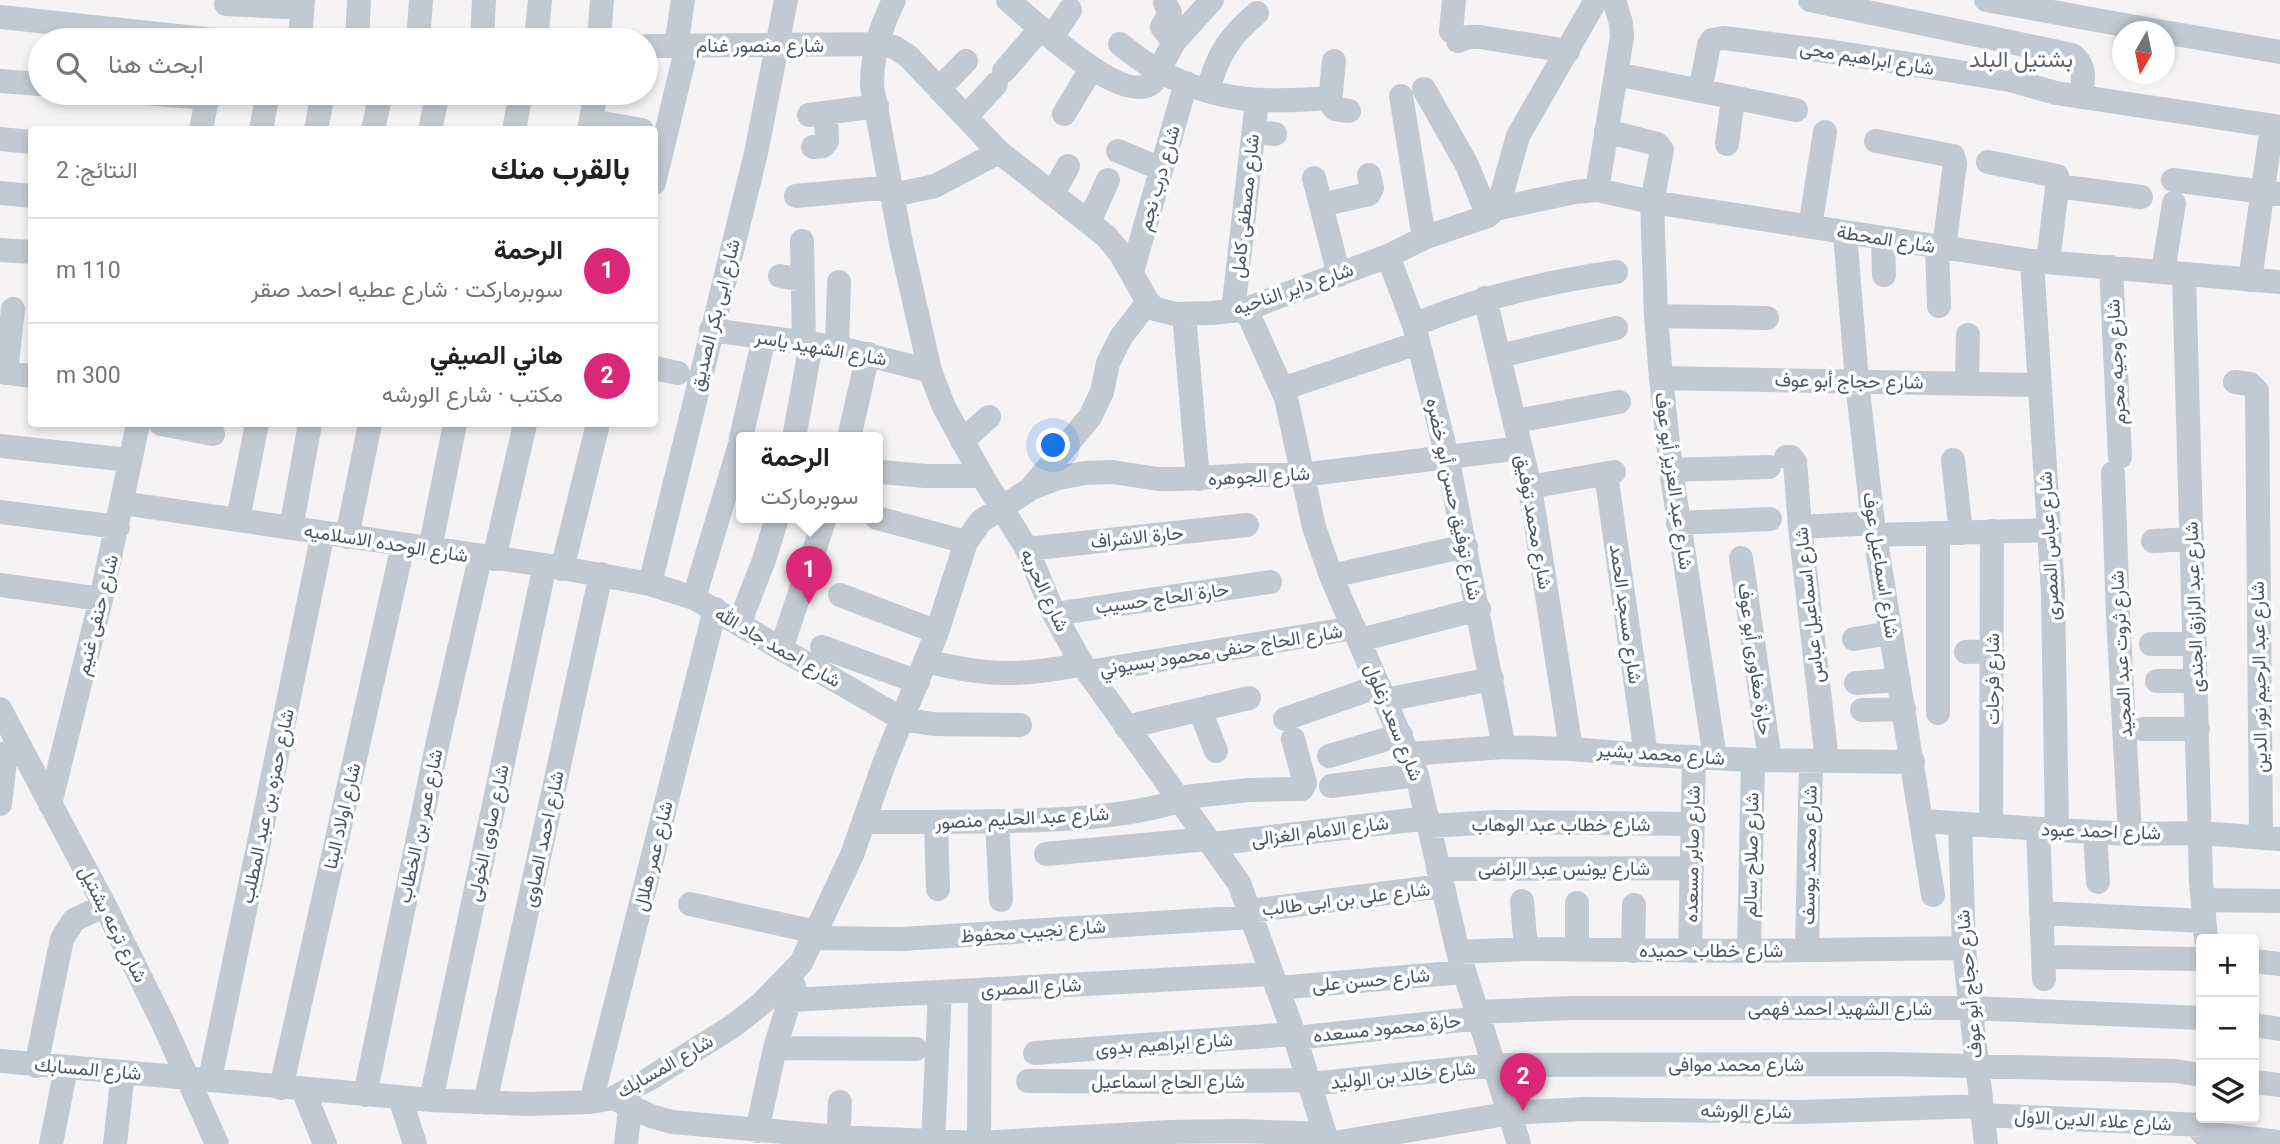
<!DOCTYPE html>
<html lang="ar">
<head>
<meta charset="utf-8">
<style>
  :root { --surface:#fff; --page:#f6f6f6; --text:#222; --muted:#767676; --line:#e0e0e0; --accent:#db2777 }
  body { margin:0; font-family:Roboto,Vazirmatn,sans-serif; background:var(--page); color:var(--text); direction:rtl }
  .controls { position:absolute; right:21px; bottom:21px; display:grid; overflow:hidden; border-radius:7px; box-shadow:0 4px 10px #0003 }
  .controls button { width:63px; height:63px; display:grid; place-items:center; padding:0; border:0; border-bottom:2px solid var(--line); background:var(--surface); color:var(--text); font:35px sans-serif }
  .compass { position:absolute; left:2112px; top:21px; width:63px; height:63px; border-radius:50%; background:var(--surface); box-shadow:0 4px 10px #0003; rotate:189deg }
  .you { position:absolute; left:1054px; top:446px; width:24px; height:24px; margin:-18px; border:5px solid #fff; border-radius:50%; background:#1a73e8; box-shadow:0 0 0 10px #1a73e833 }
  .badge { display:grid; place-items:center; width:46px; height:46px; border-radius:50%; background:var(--accent); color:#fff; font-size:23px; font-weight:700 }
  .pin { position:absolute; translate:-50% -58px; filter:drop-shadow(0 2px 4px #0008) }
  .pin::after { content:''; position:absolute; top:37px; width:24px; height:21px; background:inherit; clip-path:polygon(0 0,100% 0,50% 100%) }
  .popup { position:absolute; left:736px; top:432px; width:147px; height:91px; box-sizing:border-box; display:grid; place-content:center; border-radius:7px; background:var(--surface); filter:drop-shadow(0 2px 5px #0005); font-size:23px; white-space:nowrap; color:var(--muted) }
  .popup b { font-size:26px; color:var(--text) }
  .popup::after { content:''; position:absolute; left:50%; top:100%; margin-left:-14px; border:14px solid transparent; border-top-color:var(--surface) }
  .list { margin:0; padding:0; list-style:none }
  h2 { display:flex; justify-content:space-between; align-items:center; height:91px; margin:0; padding:0 28px; font-size:30px }
  h2 small { font-size:23px; font-weight:400; color:var(--muted) }
  .list li { display:grid; grid-template-columns:46px 1fr auto; gap:21px; align-items:center; box-sizing:border-box; height:105px; padding:0 28px; border-top:2px solid var(--line) }
  .list b { display:block; font-size:26px; white-space:nowrap }
  .list p { margin:0; font-size:23px; white-space:nowrap; color:var(--muted) }
  .list em { font-size:23px; font-style:normal; color:var(--muted) }
  .icon { flex:none; width:38px; height:38px; fill:none; stroke:currentColor; stroke-width:2; stroke-linecap:round; stroke-linejoin:round }
  .map { position:relative; flex:none; width:2280px; height:1144px; overflow:hidden; direction:ltr }
  .search { position:absolute; background:var(--surface); box-shadow:0 4px 10px #0003; left:28px; top:28px; width:630px; height:77px; display:flex; align-items:center; gap:18px; box-sizing:border-box; padding:0 24px; border-radius:38px; color:var(--muted); font-size:26px }
  .panel { position:absolute; background:var(--surface); box-shadow:0 4px 10px #0003; left:28px; top:126px; width:630px; height:301px; border-radius:7px; direction:rtl }
  .map>svg:first-child { display:block }
  .lines { fill:none; stroke-linecap:round; stroke-linejoin:round }
  .minor { stroke:#c1cad2; stroke-width:24 }
  .labels { text-anchor:middle; dominant-baseline:central; stroke-width:7; stroke-linejoin:round; paint-order:stroke }
  .street-label { font-size:19px; fill:#4a5661; stroke:#fff }
  .quarter-label { font-size:23px; fill:#5f6368; stroke:#fff }
</style>
</head>
<body>
<div class="map">
<svg width="2280" height="1144" viewBox="0 0 2280 1144">
  <rect width="100%" height="100%" fill="#f5f3f3"/>
  <g class="lines">
    <path class="minor" d="M894,0C880,29 872,53 872,86L901,243L930,371L944,407L982,476L1027,549L1054,614L1082,664L1239,883L1294,1034L1328,1144L1511,1113L1585,1109L1800,1112L1981,1106
      M1008,0C1032,20 1123,109 1153,82L1174,42L1212,0
      M1810,0L2072,55C2087,66 2083,80 2081,97
      M1986,0L2163,32
      M1165,3L1170,13L1162,27L1174,42
      M226,4L285,7
      M0,17L215,40
      M1451,31L1454,0
      M2164,32L2280,52
      M1052,37L1070,10
      M300,40L303,0
      M357,40L359,0
      M418,40L421,0
      M482,40L484,0
      M536,40L540,0
      M599,40L602,0
      M1458,41L1468,37H1480L1568,51
      M1120,44C1133,54 1146,65 1161,72C1220,103 1265,103 1329,98
      M646,46L875,44L894,47L908,56L999,152L1106,236L1120,253L1148,302L1155,309L1175,314L1212,313L1246,309L1388,256L1424,238L1488,216L1495,209L1500,200L1518,136L1596,0
      M676,46L683,0
      M1334,61L1330,103L1335,109L1349,111
      M1004,71L1041,28
      M1616,74L1796,110
      M0,81L40,84
      M939,89L966,61
      M1424,89L1467,165L1488,216
      M1208,91C1217,55 1229,37 1257,13
      M1700,91L1709,45L1712,40L1724,38L1834,52L2010,80L2056,93L2280,127
      M144,93L207,98
      M1401,96L1424,238
      M1064,114L1091,69
      M809,115L877,106
      M966,117L996,84
      M591,121L642,130
      M201,130L208,93
      M261,130L268,93
      M316,130L323,93
      M373,130L381,93
      M430,130L438,93
      M514,130L521,93
      M589,130L596,93
      M1606,131L1657,144L1662,150L1652,202L1656,316L1661,378L1671,470L1715,758
      M1254,132L1275,134
      M0,139L32,142
      M1876,141L1953,156L1955,163L1944,248
      M1727,144L1733,98
      M813,147L823,146L827,141L826,113
      M1118,151L1161,169
      M1988,162L2057,176L2058,180L2048,262
      M1314,178L1339,275
      M2173,180L2280,194
      M654,183L687,46
      M2057,186L2141,197
      M1597,190L1622,37L1621,23L1614,0
      M0,193L32,196
      M1053,194L1068,166
      M893,195L935,186L999,152
      M796,196L891,187
      M1321,205L1369,194L1372,188L1369,175
      M1495,209L1575,192L1597,190L1652,202L2032,261L2280,282
      M1089,222L1108,180
      M1810,227L1825,132
      M1845,233L1857,382L1873,523L1933,895
      M1883,239L1884,275
      M802,241L804,343
      M1937,247L1939,306
      M0,250L32,252
      M1388,256L1414,325L1447,456L1504,747
      M2032,261L2053,594L2057,830
      M2111,267L2120,457
      M1132,272L1186,83
      M2163,272L2174,203
      M2184,274L2201,882L2206,939
      M780,276L803,280
      M2250,280L2272,126
      M1485,298L1530,487L1571,749
      M1246,309L1286,398L1314,527L1331,576L1417,775L1458,952L1519,1144
      M1233,311L1257,101
      M1184,314L1198,479
      M1656,316L1767,318
      M1414,325C1479,297 1546,282 1616,272
      M711,330L837,347L930,371
      M837,347L839,282
      M1500,356L1616,328
      M654,368L678,373
      M0,372L32,376
      M6,373L13,309
      M1661,378L2038,385
      M2235,382L2250,384L2257,391L2261,838
      M1967,383L1968,335
      M1282,389L1418,343
      M1516,421L1619,402
      M161,424L213,434
      M741,438L764,338
      M794,438L811,344
      M849,438L868,354
      M962,441L989,417
      M0,446L129,460
      M1786,457H1791L1795,462L1800,527L1827,761
      M1953,460L1961,533
      M1671,470L1769,467
      M882,472L925,476H982
      M2113,473L2118,616L2130,834
      M1606,474L1646,755
      M1032,487L1090,417L1102,392L1108,363L1121,337L1148,302
      M1530,487L1614,472
      M122,503L545,565L650,584L694,598L902,719L933,724L1020,725
      M0,512L118,527
      M877,518L966,542
      M238,519L257,424
      M1678,523L1770,519
      M1800,527L1873,523
      M291,528L310,424
      M1875,535L2048,530
      M347,537L370,424
      M2153,541L2192,539
      M430,549L455,424
      M1027,549L1247,525
      M1741,558L1770,760
      M494,559L525,424
      M562,569L598,424
      M1331,576L1466,546
      M650,584L756,153L786,0
      M0,585L101,599
      M840,595L937,632
      M694,598L741,441
      M1054,614L1270,582
      M739,624L764,560L777,518
      M1854,639L1891,633
      M1360,640L1479,609
      M2151,644H2195
      M822,647L918,682
      M781,649L825,518
      M1966,652L1991,651
      M926,661C985,676 1022,677 1082,664
      M1088,672L1354,628
      M2157,681H2196
      M1856,683L1899,680
      M1385,700L1492,679
      M0,709L107,910L163,1023L217,1144
      M1200,710L1216,751
      M1862,710L1904,709
      M1938,713V534
      M1285,719L1379,686
      M1126,727L1249,698
      M2143,729H2198
      M1409,754L1504,747L1571,749L1646,755L1753,760L1913,762
      M1329,756L1401,735
      M1331,786L1417,775
      M1176,798L1249,790L1302,789L1305,783L1293,739
      M0,804L6,753
      M50,804L101,599L138,424
      M997,821L1001,900
      M1922,821L2057,830L2130,834L2200,833L2280,839
      M864,822C910,822 957,822 1003,821C1062,820 1123,818 1179,801
      M936,823L938,889
      M1960,824L1964,948L1986,1144
      M1430,826L1496,822L1692,824
      M1991,826L1992,531
      M2038,829L2044,979
      M2095,832L2098,882
      M1212,844L1428,818
      M1046,854L1208,839
      M1438,869L1691,868
      M2203,900L2280,901
      M1522,901L1526,949
      M690,904L816,932
      M1250,911L1441,886
      M2041,913L2204,921
      M814,938L902,939L1252,917
      M1807,949L1811,761
      M1577,950V903
      M1633,951L1634,905
      M1690,951L1694,757
      M1749,951L1753,760
      M1458,952L1526,949L1749,951L1964,948
      M2043,957L2201,959
      M2254,961L2280,964
      M1277,988L1464,972
      M790,1000L1272,974
      M1478,1012L1571,1008H1971L2201,1018
      M2254,1025L2280,1029
      M1295,1038L1480,1018
      M775,1048L916,1049
      M1035,1053L1294,1034
      M0,1061L431,1100L529,1104L591,1102L613,1098L649,1079L733,1026L761,1004L801,963L852,855L884,764L937,632L966,542L981,521L1032,488L1058,478L1085,473L1113,472L1158,479H1178L1250,475H1302L1521,448
      M36,1066L62,939L74,920L95,910H107
      M210,1079L323,533
      M1028,1081L1168,1082L1308,1080
      M2254,1082L2280,1085
      M1310,1084L1495,1065L1888,1064L2175,1071L2201,1075
      M281,1088L403,545
      M303,1090L325,1144
      M365,1095L438,741L480,558
      M400,1098L415,1144
      M613,1098L651,1116L672,1122L838,1137L979,1143L1170,1132L1239,1131L1325,1134
      M431,1100L545,565
      M591,1102L715,609
      M485,1103L601,574
      M1982,1115L2203,1125
      M757,1131L775,1048L794,986
      M2202,1133L2280,1142
      M933,1141L940,992
      M979,1143L980,990
      M51,1144L66,1068
      M115,1144L123,1072
      M626,1144L630,1108
      M838,1144L840,1102"/>
  </g>
  <g class="labels">
    <g class="street-label">
      <text x="760" y="45">شارع منصور غنام</text>
      <text transform="translate(1867 58) rotate(9)">شارع ابراهيم محى</text>
      <text transform="translate(1159 178) rotate(-74)">شارع درب نجم</text>
      <text transform="translate(1245 206) rotate(-84)">شارع مصطفى كامل</text>
      <text transform="translate(1886 239) rotate(9)">شارع المحطة</text>
      <text transform="translate(1293 289) rotate(-19)">شارع داير الناحيه</text>
      <text transform="translate(715 315) rotate(-76)">شارع ابى بكر الصديق</text>
      <text transform="translate(821 348) rotate(10)">شارع الشهيد ياسر</text>
      <text transform="translate(2116 362) rotate(-93)">شارع وجيه محرم</text>
      <text transform="translate(1849 381) rotate(1)">شارع حجاج أبو عوف</text>
      <text transform="translate(1259 476) rotate(-3)">شارع الجوهره</text>
      <text transform="translate(1674 481) rotate(82)">شارع عبد العزيز أبو عوف</text>
      <text transform="translate(1454 499) rotate(78)">شارع توفيق حسن أبو خضره</text>
      <text transform="translate(1534 522) rotate(80)">شارع محمد توفيق</text>
      <text transform="translate(1137 537) rotate(-6)">حارة الاشراف</text>
      <text transform="translate(386 543) rotate(9)">شارع الوحده الاسلاميه</text>
      <text transform="translate(2049 546) rotate(-93)">شارع عباس المصرى</text>
      <text transform="translate(1881 565) rotate(81)">شارع اسماعيل عوف</text>
      <text transform="translate(1045 590) rotate(65)">شارع الحريه</text>
      <text transform="translate(1162 598) rotate(-8)">حارة الحاج حسيب</text>
      <text transform="translate(1809 605) rotate(-96)">شارع اسماعيل عباس</text>
      <text transform="translate(2194 607) rotate(-92)">شارع عبد الرازق الجندى</text>
      <text transform="translate(1626 614) rotate(82)">شارع مسجد الحمد</text>
      <text transform="translate(97 615) rotate(-76)">شارع حنفى غنيم</text>
      <text transform="translate(778 647) rotate(30)">شارع احمد جاد الله</text>
      <text transform="translate(1221 650) rotate(-9)">شارع الحاج حنفى محمود بسيوني</text>
      <text transform="translate(2121 654) rotate(-93)">شارع ثروت عبد المجيد</text>
      <text transform="translate(1755 659) rotate(82)">حارة مغاورى أبو عوف</text>
      <text transform="translate(2259 677) rotate(-91)">شارع عبد الرحيم نور الدين</text>
      <text transform="translate(1992 679) rotate(-90)">شارع فرحات</text>
      <text transform="translate(1394 722) rotate(68)">شارع سعد زغلول</text>
      <text transform="translate(1661 754) rotate(4)">شارع محمد بشير</text>
      <text transform="translate(267 806) rotate(-78)">شارع حمزه بن عبد المطلب</text>
      <text transform="translate(342 816) rotate(-77)">شارع اولاد البنا</text>
      <text transform="translate(1022 818) rotate(-3)">شارع عبد الحليم منصور</text>
      <text x="1561" y="824">شارع خطاب عبد الوهاب</text>
      <text transform="translate(420 826) rotate(-78)">شارع عمر بن الخطاب</text>
      <text transform="translate(1320 831) rotate(-7)">شارع الامام الغزالى</text>
      <text transform="translate(2101 831) rotate(2)">شارع احمد عبود</text>
      <text transform="translate(488 833) rotate(-78)">شارع صاوى الخولى</text>
      <text transform="translate(543 839) rotate(-78)">شارع احمد الصاوى</text>
      <text transform="translate(1692 854) rotate(-89)">شارع صابر مسعده</text>
      <text transform="translate(1751 855) rotate(-89)">شارع صلاح سالم</text>
      <text transform="translate(1809 855) rotate(-89)">شارع محمد يوسف</text>
      <text transform="translate(653 856) rotate(-76)">شارع عمر هلال</text>
      <text x="1564" y="868">شارع يونس عبد الراضى</text>
      <text transform="translate(1346 899) rotate(-7)">شارع على بن ابى طالب</text>
      <text transform="translate(113 924) rotate(63)">شارع ترعه بشتيل</text>
      <text transform="translate(1033 931) rotate(-4)">شارع نجيب محفوظ</text>
      <text x="1711" y="950">شارع خطاب حميده</text>
      <text transform="translate(1371 980) rotate(-5)">شارع حسن على</text>
      <text transform="translate(1969 984) rotate(-95)">شارع حجاج أبو عوف</text>
      <text transform="translate(1031 987) rotate(-3)">شارع المصرى</text>
      <text x="1840" y="1008">شارع الشهيد احمد فهمى</text>
      <text transform="translate(1387 1028) rotate(-6)">حارة محمود مسعده</text>
      <text transform="translate(1164 1044) rotate(-4)">شارع ابراهيم بدوى</text>
      <text x="1736" y="1064">شارع محمد موافى</text>
      <text transform="translate(665 1066) rotate(-30)">شارع المسابك</text>
      <text transform="translate(88 1069) rotate(5)">شارع المسابك</text>
      <text transform="translate(1403 1075) rotate(-6)">شارع خالد بن الوليد</text>
      <text x="1168" y="1081">شارع الحاج اسماعيل</text>
      <text transform="translate(1746 1111) rotate(1)">شارع الورشه</text>
      <text transform="translate(2093 1120) rotate(3)">شارع علاء الدين الاول</text>
    </g>
    <g class="quarter-label">
      <text x="2021" y="59">بشتيل البلد</text>
    </g>
  </g>
</svg>
<div class="controls">
<button>+</button>
<button>−</button>
<button><svg class="icon" aria-label="layers" viewBox="0 0 24 24"><path d="M12 4l9 5-9 5-9-5zM3 14l9 5 9-5"/></svg></button>
</div>
<svg class="compass" viewBox="-18 -18 36 36"><path d="M0-13l5 13h-10z" fill="#e53935"/><path d="M0 13l5-13h-10z" fill="#767676"/></svg>
<div class="you"></div>
<div class="pin badge" style="left:809px;top:604px">1</div>
<div class="popup"><b>الرحمة</b>سوبرماركت</div>
<div class="pin badge" style="left:1523px;top:1111px">2</div>
<div class="search"><svg class="icon" aria-label="search" viewBox="0 0 24 24"><circle cx="10" cy="10" r="6"/><path d="M15 15l6 6"/></svg>ابحث هنا</div>
<section class="panel">
<h2>بالقرب منك<small>النتائج: 2</small></h2>
<ul class="list">
<li><span class="badge">1</span><div><b>الرحمة</b><p>سوبرماركت · شارع عطيه احمد صقر</p></div><em>110 m</em></li>
<li><span class="badge">2</span><div><b>هاني الصيفي</b><p>مكتب · شارع الورشه</p></div><em>300 m</em></li>
</ul>
</section>
</div>
</body>
</html>
